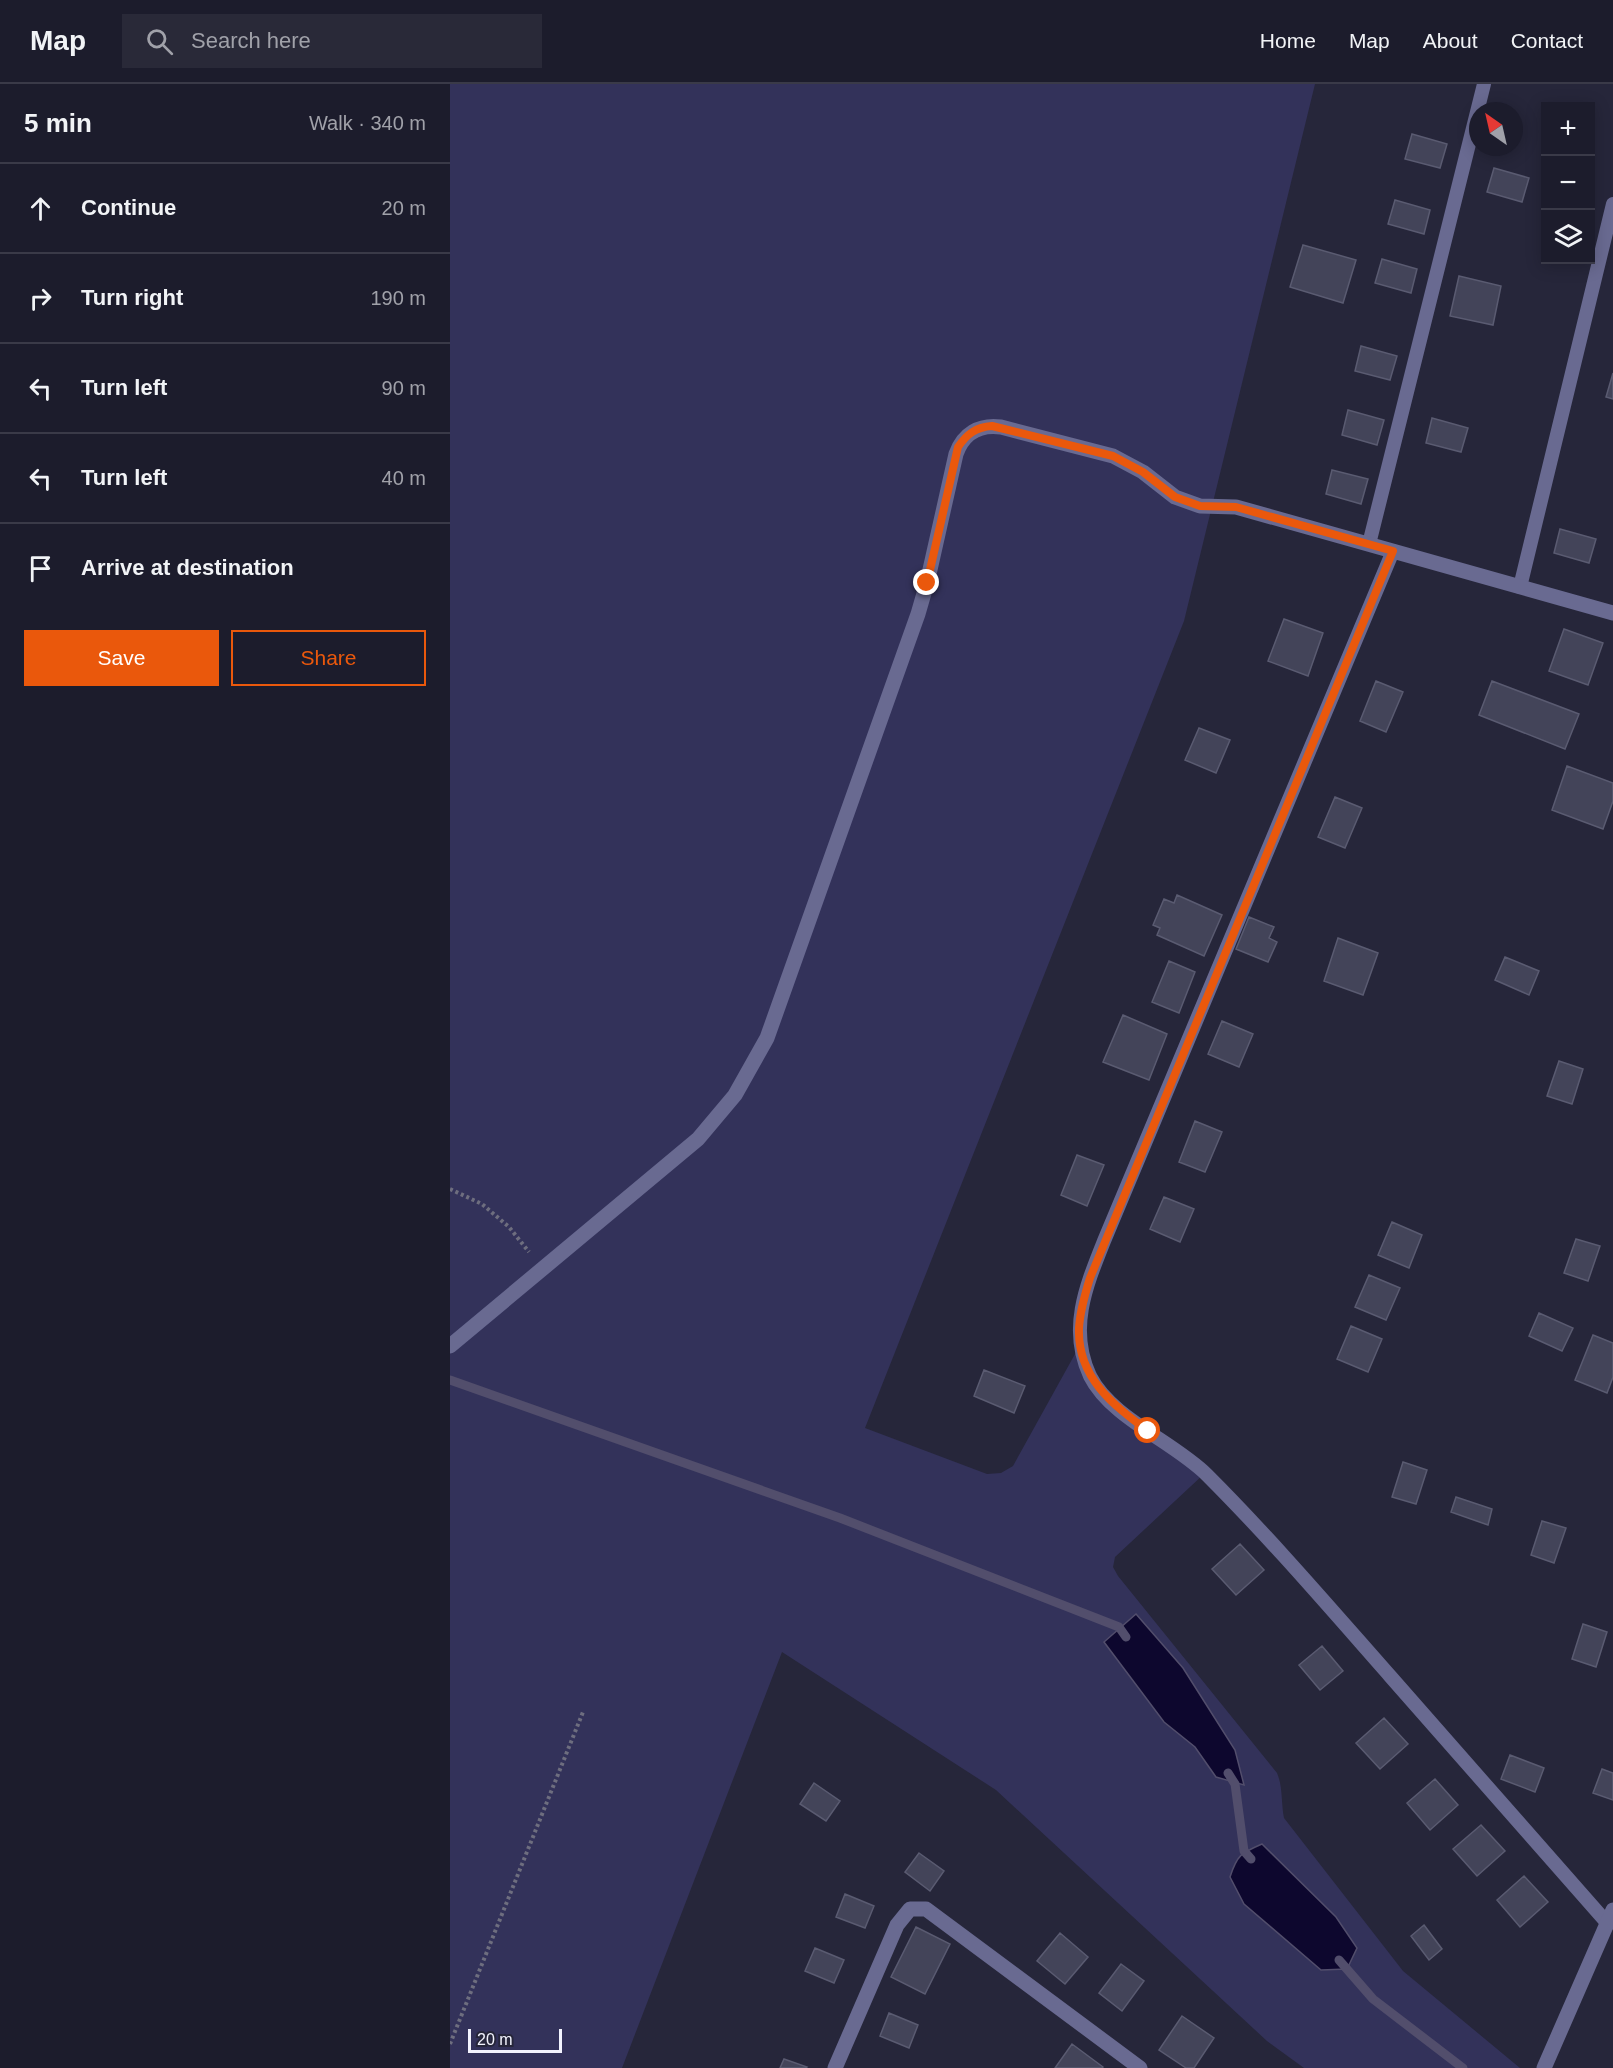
<!DOCTYPE html>
<html lang="en">
<head>
<meta charset="utf-8">
<style>
  :root { --surface:#1c1c2c; --page:#292938; --text:#f1f3f6; --muted:#a0a1a9; --line:#3a3a48; --accent:#ea580c }
  body { margin:0; font-family:Arial,sans-serif; background:var(--page); color:var(--text) }
  .controls { position:absolute; right:18px; top:18px; display:grid; overflow:hidden; border-radius:0px; box-shadow:0 3px 15px #0003 }
  .controls button { width:54px; height:54px; display:grid; place-items:center; padding:0; border:0; border-bottom:2px solid var(--line); background:var(--surface); color:var(--text); font:30px sans-serif }
  .compass { position:absolute; left:1019px; top:18px; width:54px; height:54px; border-radius:50%; background:var(--surface); box-shadow:0 3px 15px #0003; rotate:326deg }
  .scale { position:absolute; left:18px; bottom:15px; width:94px; box-sizing:border-box; padding-left:6px; border:3px solid #f2f3fd; border-top:0; font-size:16px; line-height:21px; white-space:nowrap; color:#f2f3fd; -webkit-text-stroke:4px #26263a; paint-order:stroke }
  .stop { position:absolute; width:18px; height:18px; margin:-14px; border:4px solid #ea580c; border-radius:50%; background:#fff }
  .stop.end { background:#ea580c; border-color:#fff; box-shadow:0 2px 6px #0008 }
  .list { margin:0; padding:0; list-style:none }
  h2 { display:flex; justify-content:space-between; align-items:center; height:78px; margin:0; padding:0 24px; font-size:26px }
  h2 small { font-size:20px; font-weight:400; color:var(--muted) }
  .list li { display:grid; grid-template-columns:39px 1fr auto; gap:18px; align-items:center; box-sizing:border-box; height:90px; padding:0 24px; border-top:2px solid var(--line) }
  .list b { display:block; font-size:22px; white-space:nowrap }
  .list em { font-size:20px; font-style:normal; color:var(--muted) }
  .actions { display:flex; gap:12px; padding:18px 24px }
  .actions a { flex:1; padding:14px 0; border:2px solid var(--accent); border-radius:0px; text-align:center; font-size:21px; color:var(--accent) }
  .actions .main { background:var(--accent); color:#fff }
  .icon { flex:none; width:33px; height:33px; fill:none; stroke:currentColor; stroke-width:2; stroke-linecap:round; stroke-linejoin:round }
  .map { position:relative; flex:none; width:1163px; height:1984px; overflow:hidden }
  header { display:flex; align-items:center; gap:36px; box-sizing:border-box; height:84px; padding:0 30px; background:var(--surface); border-bottom:2px solid var(--line) }
  header strong { font-size:28px }
  nav { display:flex; gap:33px; margin-inline-start:auto; font-size:21px }
  .search { width:420px; height:54px; background:var(--page); display:flex; align-items:center; gap:15px; box-sizing:border-box; padding:0 21px; border-radius:0px; color:var(--muted); font-size:22px }
  main { display:flex }
  aside { flex:1; background:var(--surface) }
  .map>svg:first-child { display:block }
  .green { fill:#33325a }
  .water { fill:#0d072e; stroke:#524e6c; stroke-width:1.5 }
  .lines { fill:none; stroke-linecap:round; stroke-linejoin:round }
  .stream { stroke:#524e6c; stroke-width:9 }
  .building { fill:#434459; stroke:#5a5b71; stroke-width:1.5 }
  .path { stroke:#6e6e7f; stroke-width:4; stroke-dasharray:3 3; stroke-linecap:butt }
  .lane { stroke:#696a91; stroke-width:14 }
  .street { stroke:#696a91; stroke-width:15 }
  .route { stroke:#ea580c; stroke-width:8 }
</style>
</head>
<body>
<header>
<strong>Map</strong>
<div class="search"><svg class="icon" aria-label="search" viewBox="0 0 24 24"><circle cx="10" cy="10" r="6"/><path d="M15 15l6 6"/></svg>Search here</div>
<nav><a>Home</a><a>Map</a><a>About</a><a>Contact</a></nav>
</header>
<main>
<aside>
<h2>5 min<small>Walk · 340 m</small></h2>
<ul class="list">
<li><svg class="icon" aria-label="ahead" viewBox="0 0 24 24"><path d="M12 20V5M6 11l6-6 6 6"/></svg><div><b>Continue</b></div><em>20 m</em></li>
<li><svg class="icon" aria-label="right" viewBox="0 0 24 24"><path d="M7 20v-9h11M14 6l5 5-5 5"/></svg><div><b>Turn right</b></div><em>190 m</em></li>
<li><svg class="icon" aria-label="left" viewBox="0 0 24 24"><path d="M17 20v-9H6M10 6l-5 5 5 5"/></svg><div><b>Turn left</b></div><em>90 m</em></li>
<li><svg class="icon" aria-label="left" viewBox="0 0 24 24"><path d="M17 20v-9H6M10 6l-5 5 5 5"/></svg><div><b>Turn left</b></div><em>40 m</em></li>
<li><svg class="icon" aria-label="arrive" viewBox="0 0 24 24"><path d="M6 21V4h12l-3 4 3 4H6"/></svg><div><b>Arrive at destination</b></div></li>
</ul>
<div class="actions"><a class="main">Save</a><a>Share</a></div>
</aside>
<div class="map">
<svg width="1163" height="1984" viewBox="0 0 1163 1984">
  <rect width="100%" height="100%" fill="#26263a"/>
  <path class="green" d="M0,0H865L734,537L415,1344L537,1390L551,1389L563,1382L630,1261L642,1295L755,1389L665,1473L663,1483L668,1492L827,1689C833,1703 831,1719 834,1734L953,1887L1070,1984H854L817,1957L546,1706L332,1568L172,1984H0Z"/>
  <path class="water" d="M686,1530L733,1584L785,1666L794,1701L766,1693L745,1663L714,1638L654,1558Z
    M812,1760L886,1833L907,1864L897,1885L871,1886L794,1820L780,1793C787,1771 791,1769 812,1760Z"/>
  <g class="lines">
    <path class="stream" d="M0,1296L390,1434L669,1543L676,1553
      M778,1689L785,1700L794,1767L801,1775
      M889,1876L923,1915L1013,1984"/>
  </g>
  <path class="building" d="M962,50L997,60L990,84L955,75Z
    M1044,84L1079,94L1072,118L1037,108Z
    M945,116L980,126L974,150L938,140Z
    M853,161L906,176L893,219L840,203Z
    M932,175L967,185L961,209L925,199Z
    M1009,192L1051,202L1043,241L1000,232Z
    M911,262L947,272L940,296L905,287Z
    M1163,289V315L1156,313Z
    M898,326L934,336L927,361L892,351Z
    M982,334L1018,344L1011,368L976,359Z
    M882,386L918,395L911,420L876,410Z
    M1110,445L1146,455L1139,479L1104,469Z
    M834,535L873,549L858,592L818,577Z
    M1114,545L1153,559L1138,601L1099,587Z
    M926,597L953,608L936,648L910,637Z
    M1042,597L1129,630L1115,665L1029,631Z
    M749,644L780,656L766,689L735,676Z
    M1117,682L1163,699V717L1153,745L1102,726Z
    M885,713L912,724L895,764L868,753Z
    M727,811L772,831L754,872L707,851L710,844L703,841L714,815L724,819Z
    M799,833L824,843L819,854L827,858L818,878L786,865Z
    M888,854L928,869L913,911L874,897Z
    M1055,873L1089,887L1079,911L1045,896Z
    M719,877L745,888L729,929L702,918Z
    M673,931L717,950L699,996L653,978Z
    M772,937L803,950L789,983L758,970Z
    M1109,977L1133,985L1122,1020L1097,1012Z
    M745,1037L772,1048L755,1088L729,1078Z
    M627,1071L654,1081L637,1122L611,1111Z
    M714,1113L744,1125L730,1158L700,1145Z
    M942,1138L972,1151L959,1184L928,1171Z
    M1126,1155L1150,1162L1138,1197L1114,1189Z
    M919,1191L950,1204L936,1236L905,1223Z
    M1089,1229L1123,1244L1112,1267L1079,1252Z
    M901,1242L932,1255L918,1288L887,1275Z
    M1143,1251L1163,1259V1293L1157,1309L1125,1296Z
    M534,1286L575,1302L564,1329L524,1312Z
    M953,1378L977,1386L966,1420L942,1413Z
    M1006,1413L1042,1425L1038,1441L1001,1428Z
    M1092,1437L1116,1444L1104,1479L1081,1471Z
    M790,1460L814,1486L786,1511L762,1485Z
    M1133,1540L1157,1548L1146,1583L1122,1575Z
    M872,1562L893,1587L870,1606L849,1581Z
    M934,1634L958,1660L930,1685L906,1659Z
    M1060,1671L1094,1684L1085,1708L1051,1695Z
    M1152,1685L1163,1689V1716L1143,1709Z
    M985,1695L1008,1721L980,1746L957,1719Z
    M364,1699L390,1717L376,1737L350,1720Z
    M1031,1741L1055,1767L1027,1792L1003,1765Z
    M469,1769L494,1787L480,1807L455,1788Z
    M1074,1792L1098,1818L1070,1843L1047,1816Z
    M395,1810L424,1822L415,1844L386,1833Z
    M974,1841L992,1865L979,1876L961,1852Z
    M466,1843L500,1860L475,1910L441,1893Z
    M610,1849L638,1873L615,1900L587,1877Z
    M365,1864L394,1876L384,1899L355,1887Z
    M671,1880L694,1897L672,1927L649,1909Z
    M439,1929L468,1941L459,1964L430,1952Z
    M732,1932L764,1954L744,1984H736L709,1966Z
    M622,1960L653,1983L652,1984H605Z
    M334,1975L357,1983L356,1984H330Z"/>
  <g class="lines">
    <path class="path" d="M0,1105L32,1120L59,1143L79,1168
      M0,1960L133,1628"/>
    <path class="lane" d="M919,460L1034,0
      M943,467L654,1157C636,1202 618,1245 640,1292C661,1334 724,1358 757,1391C821,1455 880,1524 940,1592C1012,1674 1085,1757 1158,1840
      M1070,503L1163,120"/>
    <path class="street" d="M0,1262L248,1055L285,1011L317,954L468,530L477,499L506,370C513,350 529,340 551,343L663,372L693,388L725,413L750,422L786,423L1163,529
      M385,1984L447,1841L460,1825H476L690,1984
      M1094,1984L1163,1826"/>
  </g>
  <g class="lines">
    <path class="route" d="M477,499L508,363C517,350 526,343 542,342L663,372L693,388L725,413L750,422L786,423L943,467L640,1194C635,1210 630,1227 629,1244C627,1293 663,1321 698,1347"/>
  </g>
</svg>
<div class="controls">
<button>+</button>
<button>−</button>
<button><svg class="icon" aria-label="layers" viewBox="0 0 24 24"><path d="M12 4l9 5-9 5-9-5zM3 14l9 5 9-5"/></svg></button>
</div>
<svg class="compass" viewBox="-18 -18 36 36"><path d="M0-13l5 13h-10z" fill="#e53935"/><path d="M0 13l5-13h-10z" fill="#a0a1a9"/></svg>
<div class="scale">20 m</div>
<div class="stop" style="left:698px;top:1347px"></div>
<div class="stop end" style="left:477px;top:499px"></div>
</div>
</main>
</body>
</html>
